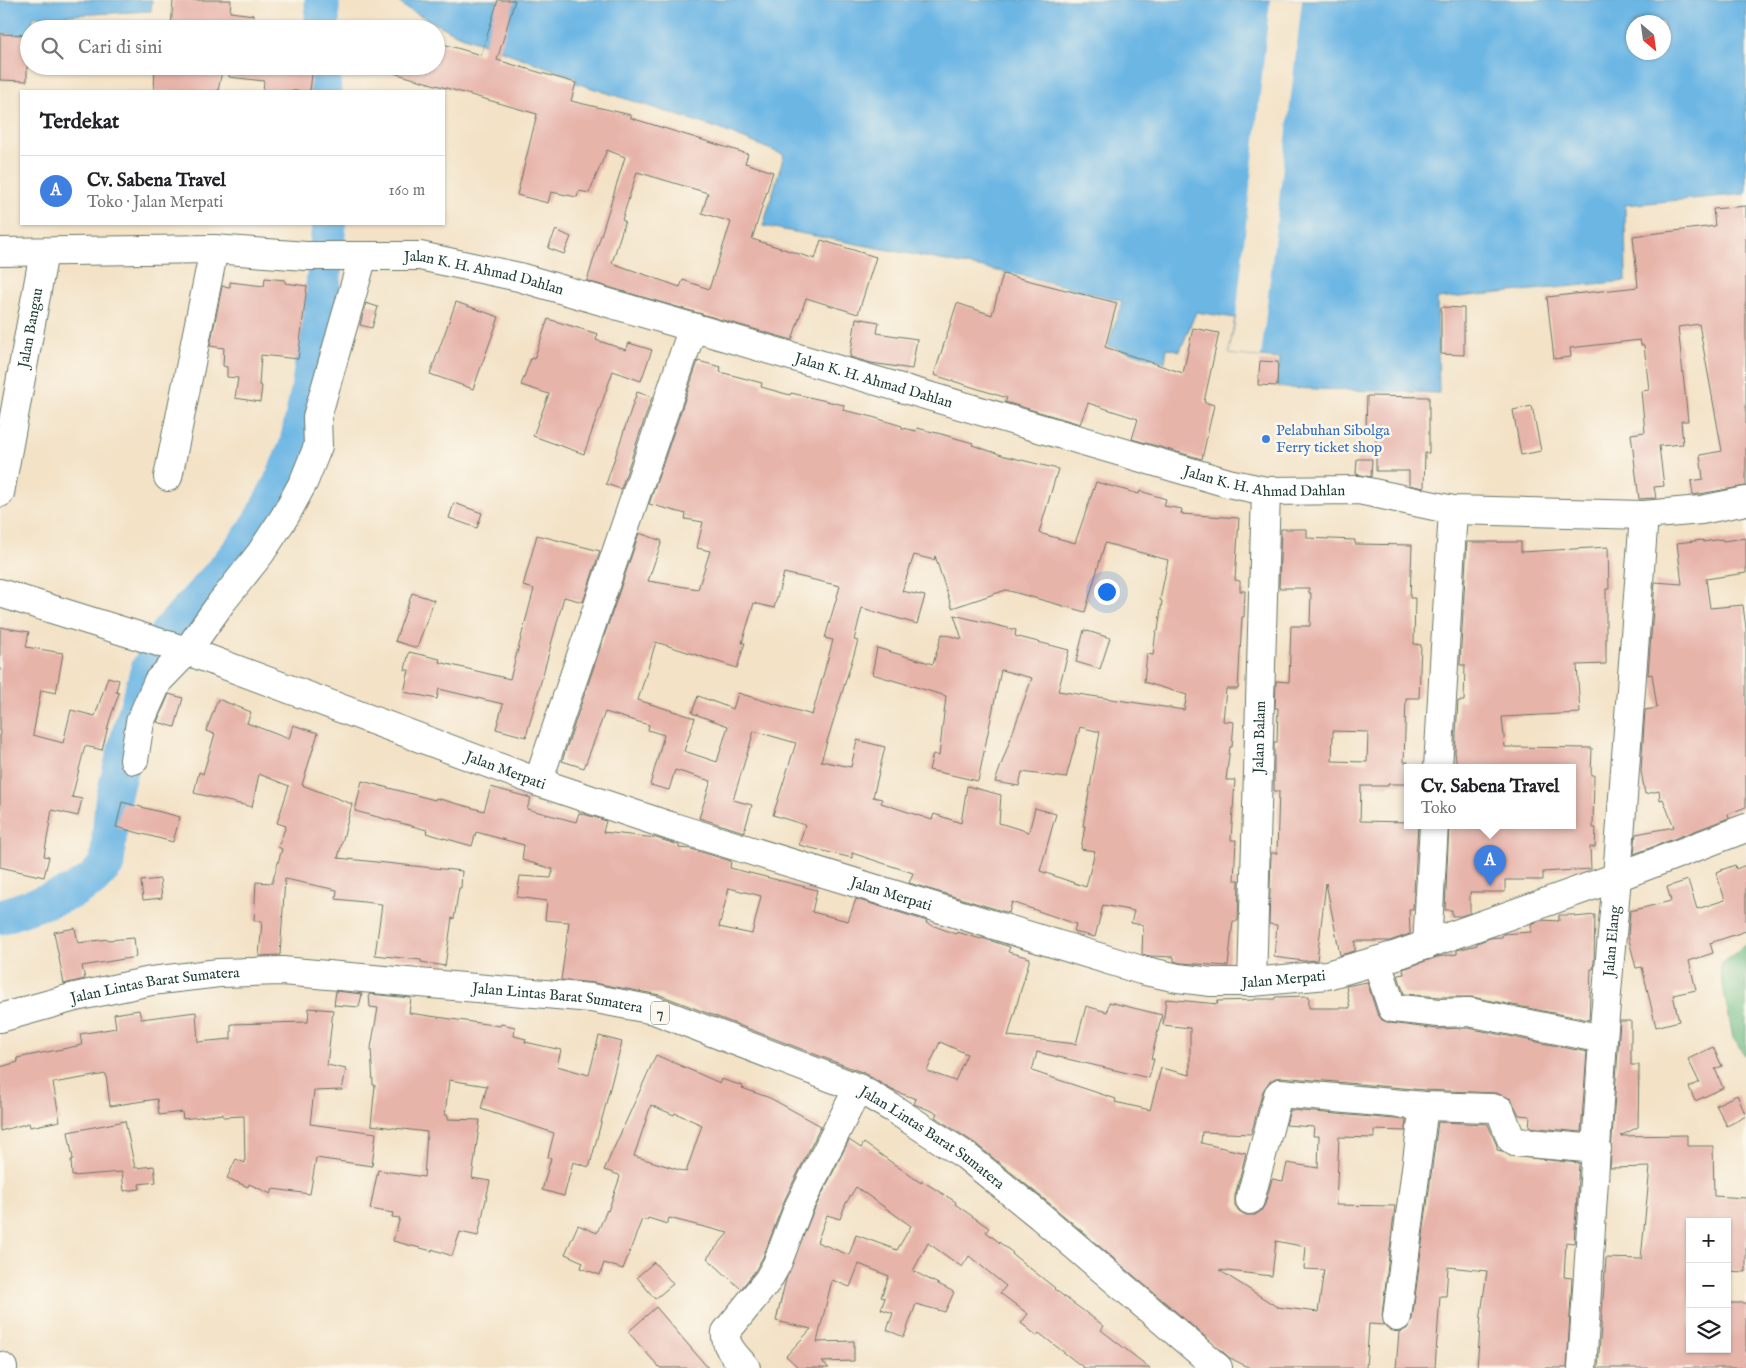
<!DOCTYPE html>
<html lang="id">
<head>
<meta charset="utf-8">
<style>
  :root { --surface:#fff; --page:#f6f6f6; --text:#202124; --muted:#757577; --line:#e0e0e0; --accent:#2563eb }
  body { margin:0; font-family:"IM FELL English",serif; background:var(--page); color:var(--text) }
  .controls { position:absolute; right:15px; bottom:15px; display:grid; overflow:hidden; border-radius:0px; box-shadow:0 1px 4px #0004 }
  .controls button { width:45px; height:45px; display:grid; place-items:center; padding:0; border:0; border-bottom:1px solid var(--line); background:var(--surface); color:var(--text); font:25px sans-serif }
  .compass { position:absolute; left:1626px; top:15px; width:45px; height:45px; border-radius:50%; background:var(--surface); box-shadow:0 1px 4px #0004; rotate:151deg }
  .you { position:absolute; left:1106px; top:591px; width:18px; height:18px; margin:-12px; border:4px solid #fff; border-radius:50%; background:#1a73e8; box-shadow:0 0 0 8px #1a73e833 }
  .badge { display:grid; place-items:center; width:32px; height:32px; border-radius:50%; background:var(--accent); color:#fff; font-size:16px; font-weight:700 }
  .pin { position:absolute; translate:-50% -41px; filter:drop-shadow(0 1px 2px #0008) }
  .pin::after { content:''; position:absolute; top:26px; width:18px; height:15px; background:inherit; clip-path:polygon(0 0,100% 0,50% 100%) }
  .popup { position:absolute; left:1404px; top:764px; width:172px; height:65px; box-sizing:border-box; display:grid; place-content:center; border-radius:0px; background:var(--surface); filter:drop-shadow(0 1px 4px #0005); font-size:16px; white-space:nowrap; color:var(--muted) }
  .popup b { font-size:19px; color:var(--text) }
  .popup::after { content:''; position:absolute; left:50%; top:100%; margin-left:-10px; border:10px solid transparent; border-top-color:var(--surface) }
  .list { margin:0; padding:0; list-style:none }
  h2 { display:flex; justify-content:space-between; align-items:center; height:65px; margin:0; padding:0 20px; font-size:21px }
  h2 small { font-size:16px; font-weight:400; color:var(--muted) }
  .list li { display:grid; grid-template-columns:32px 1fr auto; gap:15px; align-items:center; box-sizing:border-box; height:70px; padding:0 20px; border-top:1px solid var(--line) }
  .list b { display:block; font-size:19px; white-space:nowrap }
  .list p { margin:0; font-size:16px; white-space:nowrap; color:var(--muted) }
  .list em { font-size:16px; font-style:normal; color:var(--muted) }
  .icon { flex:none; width:28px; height:28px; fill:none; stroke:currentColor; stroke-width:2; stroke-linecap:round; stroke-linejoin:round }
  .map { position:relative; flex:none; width:1746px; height:1368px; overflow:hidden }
  .search { position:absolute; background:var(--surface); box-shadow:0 1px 4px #0004; left:20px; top:20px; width:425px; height:55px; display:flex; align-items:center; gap:12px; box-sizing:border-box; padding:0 18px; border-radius:28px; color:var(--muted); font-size:19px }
  .panel { position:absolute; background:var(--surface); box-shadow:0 1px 4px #0004; left:20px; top:90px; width:425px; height:135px; border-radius:0px }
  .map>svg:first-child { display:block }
  .forest { fill:#6ebb84; stroke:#467c5c }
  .water { fill:#6cb6e4; stroke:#467a8c; fill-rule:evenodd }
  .pier { fill:#f3e2c6 }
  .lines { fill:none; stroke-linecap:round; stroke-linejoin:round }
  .river { stroke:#6cb6e4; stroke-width:35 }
  .building { fill:#e7b4aa; fill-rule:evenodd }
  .minor-casing { stroke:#697767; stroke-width:30 }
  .major-casing { stroke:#697767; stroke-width:30 }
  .highway-casing { stroke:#697767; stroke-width:30 }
  .minor { stroke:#fff; stroke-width:28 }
  .major { stroke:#fff; stroke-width:28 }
  .highway { stroke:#fff; stroke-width:28 }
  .shop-dot { fill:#3f7fe0; stroke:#fbf7ec; stroke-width:2 }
  .labels { text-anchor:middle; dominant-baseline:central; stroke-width:5; stroke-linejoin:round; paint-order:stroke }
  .shield { fill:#fbf7ec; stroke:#61756b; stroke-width:1 }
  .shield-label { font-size:14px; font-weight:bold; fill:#1f3d34 }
  .street-label { font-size:15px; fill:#1f3d34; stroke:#fbf7ec }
  .shop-label { font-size:15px; fill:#366cbe; stroke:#fbf7ec; text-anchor:start }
</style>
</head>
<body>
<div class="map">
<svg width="1746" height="1368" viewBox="0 0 1746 1368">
  <rect width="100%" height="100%" fill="#fbf7ec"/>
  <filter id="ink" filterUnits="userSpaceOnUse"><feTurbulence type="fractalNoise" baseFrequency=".02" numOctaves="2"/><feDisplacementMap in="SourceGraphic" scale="10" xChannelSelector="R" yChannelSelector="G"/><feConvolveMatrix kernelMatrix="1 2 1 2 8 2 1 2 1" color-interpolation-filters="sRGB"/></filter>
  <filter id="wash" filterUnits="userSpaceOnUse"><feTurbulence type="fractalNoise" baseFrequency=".0096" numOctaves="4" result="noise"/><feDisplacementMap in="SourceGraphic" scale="20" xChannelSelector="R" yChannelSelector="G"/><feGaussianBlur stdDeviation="1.12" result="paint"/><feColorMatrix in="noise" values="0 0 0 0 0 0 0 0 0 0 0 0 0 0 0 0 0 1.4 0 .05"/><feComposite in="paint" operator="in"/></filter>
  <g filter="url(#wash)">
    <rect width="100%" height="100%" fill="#f3e2c6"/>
    <path class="forest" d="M1746,944V1057L1733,1038L1719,966Z"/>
    <path class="water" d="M0,0H152L151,11L33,17V29H29V35L0,34Z
      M396,0H1746V194L1625,205L1626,281L1437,299L1439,393L1286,388L1277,386L1280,359L1229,354L1235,318L1196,312L1180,351L1167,348L1165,362L1108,346L1122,301L1025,276L763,226L784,155L717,128L576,83V78L456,34L406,8ZM1634,22H1664V52H1634Z"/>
    <path class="pier" d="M1270,0H1302L1261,357L1229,354L1236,318Z"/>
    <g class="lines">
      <path class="river" d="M322,0V29
        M323,66L324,91
        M0,917L72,892L92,880L107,864L112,802L130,730L148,669L167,633L223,571L254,532L279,486L296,447L308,390L322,297L329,224"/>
    </g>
    <g id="blocks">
      <path class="building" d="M173,0H231L230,12L254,15L252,29H171Z
        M498,0H515L497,60L576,83L571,101L631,115V118L748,154L745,163L773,172L752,239L815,259L821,240L876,257L858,314L806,298L792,340L587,281L625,157L607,150L589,193L579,191L577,197L551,192L548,203L517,195L537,114L387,71L388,66H436V42L481,55ZM637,172L708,193L702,213L731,222L709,289L683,280L680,287L612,263L625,221L622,220Z
        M0,34L29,35V67H27V81L0,80Z
        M155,66H223L218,91H154Z
        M229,66H313L310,91H263L264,81L229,77Z
        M1746,206V486L1693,495L1691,481L1703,479L1700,455L1722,451L1699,324L1678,327L1688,421H1681L1683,444L1659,446L1664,486L1654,487L1656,498L1639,499L1631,434L1645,432L1641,391L1649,390L1644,345H1641L1640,340L1570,348L1571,357L1554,359L1547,297L1638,287L1633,236L1715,226L1713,209Z
        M556,230L571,237L564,254L548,248Z
        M1003,274L1117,303L1105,347L1183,373L1193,328L1219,333L1204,402L1214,405L1202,459L1132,439L1138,419L1088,403L1080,424L1005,402L1007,398L934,375L957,303L992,315Z
        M265,278L285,280V283L307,286L298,359L261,355L259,385L262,386L260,402L235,398L238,378L227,377V367L223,366L224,348L210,346L222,286L230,287V282L264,286Z
        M456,302L499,317L473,389L430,374Z
        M366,303L378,307L372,328L360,325Z
        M1441,307L1464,308V355L1441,354Z
        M856,318L879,322L877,333L917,339L912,369L871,363L850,357Z
        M548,319L598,334L596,340L626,350L629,343L652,350L641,381L613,371L584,454L533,436L549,394L521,385L531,358L534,359Z
        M698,361L721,367L720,372L762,383L761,387L790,395L791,393L844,405L843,410L869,416L902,426V428L916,431L917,428L941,434L973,443L972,445L1005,456L1058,469L1039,533L1075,543L1096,482L1139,494L1140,491L1166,499L1164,506L1182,509L1181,514L1239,518L1235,580L1240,581V591H1245L1244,617H1242L1238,689H1226L1223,721L1234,722L1232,747H1230L1226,780H1235L1231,840H1236L1234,880H1239L1238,921H1233L1228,966L1181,963L1174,961V957L1151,956L1142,954L1143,925L1131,923L1134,911L1103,905L1095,937L1074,932L1076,924L1012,902L1009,913L909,883L913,873L852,853V858L799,845L805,825L773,815L796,743L754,731L733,800L752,805L744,832L699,818L711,781L675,770L669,790L650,785L664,735L648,730L649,725L605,712L584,768L562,761L639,533L662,541L648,581L698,589L710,551L697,548L703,522L685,519L686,514L649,504ZM1105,543L1168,560L1160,600L1162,601L1158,631H1156L1153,655L1147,654L1144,682L1187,695L1184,710L1058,691L1069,650L1015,636L1016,630L954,615L962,639L942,634L933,664L877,648L872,674L946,696L939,756L933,754L929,770L978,781L1001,670L1032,678L995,782L1019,786L1022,772L1066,778L1080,727L1100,732L1083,826H1085L1081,849L1095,851L1086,887L1040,871L1056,814L1035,808L1029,832L999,823L1001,795L967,786L961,823L934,814L932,820L881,803L882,799L873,797L885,747L857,740L851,767L821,761L858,641L854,640L862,608L917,624L925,596L902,591L914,555L934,560L935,556L952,608L1006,590L1085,612ZM784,573L840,586L825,638L833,640L812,715L738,693L733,709L698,696L692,713L728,726L717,762L684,751L695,718L638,700L656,642L737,668L745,643H742L754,603L774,608Z
        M1260,361L1278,362L1277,386L1258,385Z
        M637,392L652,397L621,489L606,484Z
        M1367,396L1429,397V453H1425L1424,488L1409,485V471H1376V429H1366Z
        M1532,406L1541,451L1521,455L1513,410Z
        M1357,459H1372L1371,477L1356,474Z
        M454,503L482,513L477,528L449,518Z
        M1281,529H1307V538L1355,540V544L1412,545L1410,598H1415L1414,644L1421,645L1419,698H1406L1404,762H1408V784H1388V786H1361L1360,821L1408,822V825H1418L1413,909H1409L1410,934L1390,941H1355V951L1340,955L1326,883L1317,960L1304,961L1274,957L1277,925L1269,924L1271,853H1277L1279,791H1274V742H1277L1278,708H1275L1276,681L1289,682L1291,626H1310L1311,593H1309V588H1279ZM1333,731L1368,732L1367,762L1332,761Z
        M537,535L600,551L583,602L564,597L526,737L496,729L503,704L439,689L437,699L404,692L409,670H405L409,652L440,659L439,662L510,679L534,589L523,586Z
        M1746,538V573L1706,579L1710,608L1743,605L1746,629V807L1728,814L1729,818L1634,854L1636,834L1674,827L1663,799L1660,800L1659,791L1645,794L1641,771L1645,710L1657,708L1652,674L1648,675L1655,582L1682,584L1677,543L1703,540V542L1722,539L1723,541Z
        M1467,542H1521V552L1608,547L1609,589H1606V664L1577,665L1580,713L1502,717L1505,747L1592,748L1591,775H1594L1593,828H1596L1595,847H1590L1591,869L1543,872V880H1505V892H1470V913L1461,916H1452V910H1445L1449,825H1572V767H1457L1455,752L1458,701H1464L1465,665H1460Z
        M412,593L434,600L417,648L395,641Z
        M0,627L29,632L26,647L63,653L56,693L41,690L33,735L63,743L71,710L95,716L108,677L119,680L116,692L119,693L110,719L102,750L85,746L72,797L82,799L78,816L52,810L44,856L49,857L44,877L0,867Z
        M1084,630L1110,638L1100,669L1076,662Z
        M169,694L183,698L175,727L157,722Z
        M218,699L251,712L247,723L289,739L293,725L318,733L302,785L352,804L338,858L462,871L461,888H459L454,919L452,918L445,966L421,962V960L375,955L382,904L336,899L337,890L285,879L280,955L259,956L262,921H254L256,882L272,883L282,849L278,847L286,826L277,823L289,786L259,774L252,807L194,793L199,772L203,774L215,734L206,731Z
        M362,781L435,800L436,798L484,811L491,787L531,798L527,809L576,822L579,813L594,817L606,821L603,832L656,838L679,845V848L691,849L731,861L730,868L817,890L812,912L848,921L856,899L927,921L926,923L956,934L957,932L981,939L982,938L1010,947L1008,952L1030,958L1008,1036L1076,1044L1086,1006L1107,1012L1109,1002L1162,1015L1151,1059H1154L1149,1078L1037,1052L1032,1071L1116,1099L1115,1102L1150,1110L1161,1068L1190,1075V1028L1163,1025L1166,999L1218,1004L1217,1001L1255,1000V999H1275V997L1309,996V1008H1350L1346,986L1367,982L1377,1013L1382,1020L1390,1023L1437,1029L1468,1028L1587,1052L1581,1132L1529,1127L1530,1116L1519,1115L1511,1099L1496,1093L1425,1090L1281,1077L1275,1078L1269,1082L1263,1091L1251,1134L1202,1132L1201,1143L1246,1153L1235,1196V1205L1239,1211L1246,1215H1255L1261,1211L1265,1204L1272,1179L1283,1181L1287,1163L1318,1168L1319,1136H1313L1314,1127L1286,1125L1290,1110L1406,1120L1405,1131L1374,1130V1138L1339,1137L1336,1205L1395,1206L1382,1315L1384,1325L1369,1324L1366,1368H1250L1230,1358L1050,1204L976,1144L935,1117L937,1113L914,1104L916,1099L892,1090L864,1073L660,995L594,983L561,980L569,922L545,920L547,901L517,897L520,876L551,878L553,869L522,860L524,845L476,832L472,846L426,833L427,830L355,811ZM729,888L761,896L752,934L719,927ZM940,1042L967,1054L955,1081L927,1071ZM1276,1241L1306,1247L1304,1269L1324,1270L1318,1312L1277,1307L1219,1270L1272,1276Z
        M122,802L180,817L173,842L116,827Z
        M1735,865L1736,869L1746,865V931L1710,943L1713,953L1689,961L1696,990L1673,995L1679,1021L1656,1027L1642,967L1636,968L1628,936L1630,911L1671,901L1667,887L1688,880L1697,909L1725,900L1716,872Z
        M160,879L162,898L143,900L141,881Z
        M1559,915H1575V917L1595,915L1594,962L1593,969H1591L1589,1020L1472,997H1440L1404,994L1398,975L1404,974L1403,969L1437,957L1457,954V950L1477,945V943L1490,938L1502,937L1503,934L1531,932V924L1541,920L1559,921Z
        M75,928L78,943L108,939V940L134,938L136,957L82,966L85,979L64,984L54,932Z
        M336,991L362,994L359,1007L334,1005Z
        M369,994L411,998L409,1013L500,1026L501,1024L515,1027L514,1036L526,1039L525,1042L561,1050L557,1066L589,1075L599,1036L622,1042L590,1165L589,1167L573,1162L564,1196L542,1190L551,1158L548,1157L554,1133L481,1109L487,1086L449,1080L445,1115H448V1119L480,1120L472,1178L490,1181L478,1236L460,1232L452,1256L432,1249V1251L393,1241L400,1218L392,1217L393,1213L370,1209L378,1170L424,1177L427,1132L371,1125L375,1085H373L371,1048L378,1008L370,1007Z
        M309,1008L333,1010L327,1065L346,1069L342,1090L314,1091L310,1124L376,1133L372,1166L316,1158L310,1194L273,1189L271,1194L249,1184L248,1187L227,1178L236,1159L245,1163L244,1116L223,1117V1114L183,1119L182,1112L159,1115L157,1099L110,1106L106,1074L53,1083L60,1121L30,1127L29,1123L0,1131V1067L18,1062L17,1058L82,1045L80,1034L116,1028L114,1014L139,1010L141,1019L196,1012L198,1042L231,1039V1024L308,1022Z
        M1620,1021H1631V1065H1639L1638,1127L1620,1136L1687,1135V1146H1713L1714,1196L1746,1198V1272L1727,1271V1222H1690V1349H1727V1303H1746V1368H1598L1606,1258L1641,1259L1650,1167L1610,1168Z
        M1713,1047L1722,1066L1715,1069L1723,1088L1695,1101L1689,1087L1699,1082L1688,1059Z
        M656,1055L720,1083L721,1079L743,1086L742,1088L770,1098L821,1126L785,1199L763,1257L755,1271L741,1289L707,1258L728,1233L669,1218L667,1224L648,1218L647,1221L642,1219L623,1269L604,1263L600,1275L581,1268L583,1262L565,1254L578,1225L597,1233L607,1210L608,1211L620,1177L619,1175L604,1170ZM651,1105L674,1115L675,1113L702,1125L686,1172L634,1156Z
        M1737,1095L1746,1116L1727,1126L1716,1105Z
        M125,1121L135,1168L154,1166L156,1182L139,1184L140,1189L124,1191L122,1172L72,1176L71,1160L73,1159L68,1132Z
        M1438,1122L1488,1124L1497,1146V1150L1502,1151L1510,1156L1579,1163L1574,1243L1566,1242L1564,1277L1572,1278L1567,1368H1477L1481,1314L1487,1271L1448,1267L1446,1296H1440L1435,1368H1396L1399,1332L1403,1331L1409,1327L1412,1319Z
        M849,1140L861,1148L864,1143L921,1183L922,1181L956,1202L955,1204L989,1228L986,1232L1013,1253L1012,1254L1055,1288L1054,1289L1104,1326L1101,1330L1150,1368H1084L1039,1333L1037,1336L1021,1323L1028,1314L1000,1293L1006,1286L969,1256L962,1267L928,1243L913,1271L954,1292L945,1312L916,1304L904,1337L887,1330L893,1313L881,1309L885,1298L881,1297L889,1276L859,1264L850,1287L832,1280L817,1342L854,1341V1361L822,1362L829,1368H799L786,1356L811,1329L776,1321L786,1279L813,1212ZM856,1187L911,1226L897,1250L856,1235L849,1255L817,1242L827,1215L840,1219L846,1203Z
        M654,1262L673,1284L655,1299L637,1277Z
        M656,1307L708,1368H660L628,1332Z"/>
    </g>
  </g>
  <g filter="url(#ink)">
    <use href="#blocks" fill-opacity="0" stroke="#697767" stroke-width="1"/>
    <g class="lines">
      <g class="minor-casing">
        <g id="minor">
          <path d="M168,477L214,249"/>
          <path id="s1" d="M0,493L44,252"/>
          <path id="s2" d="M0,593L187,651L538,782L670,826L1141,970L1178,978L1211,982H1252L1327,975L1397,955L1617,877L1746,828"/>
          <path d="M134,760L140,722L158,681L187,651L221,603L260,554L285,516L304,481L318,446L317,417L363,256"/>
          <path d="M1438,767L1453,510"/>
          <path d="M538,782L693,327"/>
          <path d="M1427,945L1434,825"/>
          <path d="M1377,962L1392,1008L1439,1013L1469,1012L1603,1039"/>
          <path id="s3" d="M1252,982L1266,491"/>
          <path d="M1250,1200L1278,1095L1280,1093L1424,1106L1492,1108L1500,1110L1511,1139L1517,1142L1597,1149"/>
          <path d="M1397,1317L1424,1106"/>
          <path d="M0,1366L3,1368"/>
          <path d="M746,1368C738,1358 724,1347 726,1332L768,1280L777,1264L799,1206L858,1088"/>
          <path id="s4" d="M1582,1368L1603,1039L1617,877L1644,515"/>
        </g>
      </g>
      <g class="major-casing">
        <g id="major">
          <path id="s5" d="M0,252L214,249L306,256H420L519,277L1228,483L1266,491L1359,490L1453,510L1644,515L1701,510L1746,501"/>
        </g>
      </g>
      <g class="highway-casing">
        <g id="highway">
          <path id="s6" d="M0,1018L75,997L151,981L219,973L282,971L591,998L654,1010L858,1088L892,1108L966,1156L1040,1216L1218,1368"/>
        </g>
      </g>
      <use href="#minor" class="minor"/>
      <use href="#major" class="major"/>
      <use href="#highway" class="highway"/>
    </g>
  </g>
  <circle class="shop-dot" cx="1266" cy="439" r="5"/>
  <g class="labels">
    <rect class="shield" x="651" y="1001.5" width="18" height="23" rx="4"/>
    <g class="shield-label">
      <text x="660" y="1013">7</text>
    </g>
    <g class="street-label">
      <text stroke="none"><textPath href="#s5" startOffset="486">Jalan K. H. Ahmad Dahlan</textPath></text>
      <text stroke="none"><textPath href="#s1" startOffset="168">Jalan Bangau</textPath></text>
      <text stroke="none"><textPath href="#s5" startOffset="891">Jalan K. H. Ahmad Dahlan</textPath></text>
      <text stroke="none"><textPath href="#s5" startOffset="1296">Jalan K. H. Ahmad Dahlan</textPath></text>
      <text stroke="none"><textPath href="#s3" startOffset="245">Jalan Balam</textPath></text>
      <text stroke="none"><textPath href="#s2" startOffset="536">Jalan Merpati</textPath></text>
      <text stroke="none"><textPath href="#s2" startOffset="941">Jalan Merpati</textPath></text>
      <text stroke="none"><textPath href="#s4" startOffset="428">Jalan Elang</textPath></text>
      <text stroke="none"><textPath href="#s2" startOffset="1346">Jalan Merpati</textPath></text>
      <text stroke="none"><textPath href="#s6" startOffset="159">Jalan Lintas Barat Sumatera</textPath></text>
      <text stroke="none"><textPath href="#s6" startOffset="564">Jalan Lintas Barat Sumatera</textPath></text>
      <text stroke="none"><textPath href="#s6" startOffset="969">Jalan Lintas Barat Sumatera</textPath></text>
    </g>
    <g class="shop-label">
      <text x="1276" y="430">Pelabuhan Sibolga<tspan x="1276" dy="17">Ferry ticket shop</tspan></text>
    </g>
  </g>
</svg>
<div class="controls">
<button>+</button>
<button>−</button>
<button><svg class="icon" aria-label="layers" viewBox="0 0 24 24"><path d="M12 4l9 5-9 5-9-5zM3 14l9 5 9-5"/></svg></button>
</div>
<svg class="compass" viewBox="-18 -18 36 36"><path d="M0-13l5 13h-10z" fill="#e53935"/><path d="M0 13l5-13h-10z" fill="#757577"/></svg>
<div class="you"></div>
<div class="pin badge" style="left:1490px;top:886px;background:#3f7fe0">A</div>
<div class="popup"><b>Cv. Sabena Travel</b>Toko</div>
<div class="search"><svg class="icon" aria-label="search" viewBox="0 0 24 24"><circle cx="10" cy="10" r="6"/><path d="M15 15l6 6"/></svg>Cari di sini</div>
<section class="panel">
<h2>Terdekat<small></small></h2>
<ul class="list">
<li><span class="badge" style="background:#3f7fe0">A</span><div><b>Cv. Sabena Travel</b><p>Toko · Jalan Merpati</p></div><em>160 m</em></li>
</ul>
</section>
</div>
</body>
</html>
